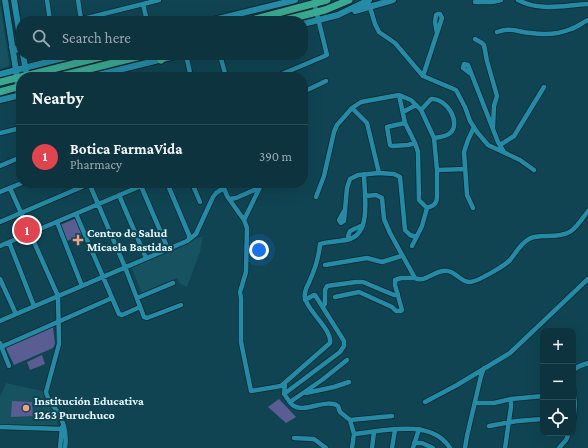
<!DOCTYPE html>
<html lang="en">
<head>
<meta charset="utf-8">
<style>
  :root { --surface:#0c333e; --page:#1a3f49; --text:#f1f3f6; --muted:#9aaab0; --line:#2c4e58; --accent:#f39f82 }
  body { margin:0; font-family:"Crimson Pro",serif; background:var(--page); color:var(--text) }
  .controls { position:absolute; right:12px; bottom:12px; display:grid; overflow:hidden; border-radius:8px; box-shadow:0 4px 16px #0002 }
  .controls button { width:36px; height:36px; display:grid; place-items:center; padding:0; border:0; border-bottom:1px solid var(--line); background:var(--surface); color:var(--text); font:20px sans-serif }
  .you { position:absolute; left:259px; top:250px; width:14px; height:14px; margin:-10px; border:3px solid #fff; border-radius:50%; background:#1a73e8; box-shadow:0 0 0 6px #1a73e833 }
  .badge { display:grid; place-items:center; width:26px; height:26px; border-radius:50%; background:var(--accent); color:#fff; font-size:13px; font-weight:700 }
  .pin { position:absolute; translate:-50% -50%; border:2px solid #fff; box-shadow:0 1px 4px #0006 }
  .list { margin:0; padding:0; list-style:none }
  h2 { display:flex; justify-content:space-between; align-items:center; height:52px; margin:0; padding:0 16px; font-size:17px }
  h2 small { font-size:13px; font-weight:400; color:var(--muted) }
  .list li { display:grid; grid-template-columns:26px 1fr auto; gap:12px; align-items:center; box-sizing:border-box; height:64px; padding:0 16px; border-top:1px solid var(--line) }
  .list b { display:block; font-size:15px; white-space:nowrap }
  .list p { margin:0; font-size:13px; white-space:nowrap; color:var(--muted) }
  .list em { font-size:13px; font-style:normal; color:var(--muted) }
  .icon { flex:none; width:22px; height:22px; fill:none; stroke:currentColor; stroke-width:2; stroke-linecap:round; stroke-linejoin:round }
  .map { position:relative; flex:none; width:588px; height:448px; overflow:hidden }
  .search { position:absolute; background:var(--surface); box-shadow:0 4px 16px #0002; left:16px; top:16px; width:292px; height:44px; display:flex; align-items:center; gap:10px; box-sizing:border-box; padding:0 14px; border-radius:16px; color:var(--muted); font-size:15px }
  .panel { position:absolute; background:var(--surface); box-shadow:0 4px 16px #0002; left:16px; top:72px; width:292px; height:116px; border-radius:16px }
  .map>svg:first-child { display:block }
  .built { fill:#165260 }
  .green { fill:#595d92 }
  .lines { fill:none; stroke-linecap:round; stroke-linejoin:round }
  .minor-casing { stroke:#0a2931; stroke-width:6 }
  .tertiary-casing { stroke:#0a2931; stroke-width:8 }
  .primary-casing { stroke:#0a2931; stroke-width:9 }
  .minor { stroke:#258aa5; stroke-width:4.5 }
  .tertiary { stroke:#258aa5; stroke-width:6 }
  .primary { stroke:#3ba892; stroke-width:7 }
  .poi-dot { fill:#f39f82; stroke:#104452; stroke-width:1.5 }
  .labels { text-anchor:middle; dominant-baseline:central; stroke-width:4; stroke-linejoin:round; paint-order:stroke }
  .poi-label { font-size:12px; font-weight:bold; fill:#e6f7fc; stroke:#104452; text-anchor:start }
</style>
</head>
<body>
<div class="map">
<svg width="588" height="448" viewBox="0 0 588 448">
  <rect width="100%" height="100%" fill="#104452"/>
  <path class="built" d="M0,4L9,60V66L0,69Z
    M203,236L200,252L187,287L180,284L177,278L142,293L131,266Z
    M6,383L42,391L57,419V425L0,426V397Z"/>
  <path class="green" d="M77,218L84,234L67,241L60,225Z
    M53,327L55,344L53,348L14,365L5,346Z
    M42,355L45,364L30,370L27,362Z
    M279,399L296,417L286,423L268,407Z
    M12,401L32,402L33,416L11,417Z"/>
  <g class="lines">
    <g class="minor-casing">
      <path id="minor" d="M47,0L50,21
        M78,0L81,19
        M518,0C541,12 564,5 588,4
        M475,2H492L501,0
        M143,4L147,21
        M369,4L375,24L379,32L395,43L423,76L456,90L465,107L470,121L477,132L488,145L520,160L534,170
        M75,21L159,0
        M497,32C511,27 517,32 531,33C544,35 559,34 571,29C577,27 582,23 588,20
        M475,39L482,43L484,45L487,61L497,96L494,106L493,127
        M186,55L191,77
        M220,55L226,77
        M471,74L463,68L464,64L468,65L498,142L504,152
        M423,76L442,18L440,14H438L436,15L435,22L437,33
        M275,77L327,55L314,2
        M303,92L326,81
        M399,95L405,123L415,143L418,152L419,200L427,208
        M19,96L21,108
        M352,108L367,123L379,173L394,174L400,177L405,230L410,235L416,237
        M421,110L431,99C446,97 462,123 450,133C446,137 439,137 434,138
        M403,112L416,105
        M405,123L387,127L390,145L392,146L408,145L415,143
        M0,133L21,128
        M500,145L514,136L544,87
        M0,166L21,157
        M437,170L465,169
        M89,183L125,267L144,317L147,318L181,305
        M167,183L189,235V238
        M192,183L200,202
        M222,183L227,196L244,220L247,228L246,272L240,292L241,298V342L251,391L281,386L330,343C332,330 311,314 306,301C304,298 305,292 306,289C307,286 309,283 310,280C315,269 319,256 320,244C324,242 344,241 350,239
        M141,186L168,249
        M10,188L58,296L59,344L46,392C47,399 53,405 57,411C65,423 67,434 65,448
        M0,192L22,183
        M119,195L146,258
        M365,196L376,195L382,198L384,219L390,233L415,278C424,283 433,272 443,271C455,269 461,283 470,282C477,282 506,265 510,260C516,253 520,244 529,239C534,236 541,236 547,236C572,236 574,230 588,211
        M316,197L324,176L334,132L337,125L352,108L361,102L399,95L411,100L421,110L434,138L437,170V197C437,204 433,206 427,208L422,226L412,246
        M229,199L236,198L259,188
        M473,208L467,195L464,152L468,140L474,127
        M344,211L339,220L341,223L344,221L347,188L350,179L358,175L379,173
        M76,214L119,314L122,315L140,307
        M244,220L262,183
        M0,222L91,183
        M57,222L82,286
        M363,225L350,231L348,236L350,239C372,232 364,192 364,174
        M9,242L34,306
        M0,246L148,183
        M325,265L367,258L382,262L401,256
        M0,279L16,314
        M335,297L359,292L392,307L396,311H401L402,310L395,285V280L401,278H415
        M137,298L173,283
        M323,306L325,304V290L327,286L356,282H363L394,295L398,294
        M0,321L187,241L196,234L213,197L216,193L224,188
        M0,343L9,366
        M1,347L112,298
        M573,372C575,366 583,365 588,363
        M285,383L284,394C287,397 290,404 294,406C306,413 326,398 338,406L340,412L350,420L354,434
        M573,386L574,396
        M306,393L334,387L349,382
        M284,394L340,352L344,346V341L315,295H314L305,300
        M573,396H574L575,404L573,423
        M290,402L322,380L347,360
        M425,402L457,385L510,353L588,279
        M475,403H494L511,399L543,396
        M350,420L392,416
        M489,426L517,421L543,419
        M0,427L62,429
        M294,438L314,439L326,448
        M414,443H422L433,448
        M60,448L62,427
        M352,448L354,434C384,431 431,418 450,448
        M372,448L374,432
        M392,448L395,430
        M413,448L419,429
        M465,448L467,436L481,376L484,368
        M505,448L511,407V399
        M559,448L566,440L569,433"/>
    </g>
    <g class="tertiary-casing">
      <path id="tertiary" d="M5,0L17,77L19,96
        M14,0L21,43
        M355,11L393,0
        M210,21L295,0
        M303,24L338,15L369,0
        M12,47L16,50L21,47
        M23,55L26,71
        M0,74L75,55
        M90,77L179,55
        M0,100L21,95"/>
    </g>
    <g class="primary-casing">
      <path id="primary" d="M248,21L327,0
        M281,21L325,10L349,0
        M161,60L166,55
        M57,77L145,55
        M0,82L109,55
        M0,92L21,86"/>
    </g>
    <use href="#minor" class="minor"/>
    <use href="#tertiary" class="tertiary"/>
    <use href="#primary" class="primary"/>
  </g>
  <g class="poi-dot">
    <path d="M76 234h4v4h4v4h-4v4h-4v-4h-4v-4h4z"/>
    <circle cx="26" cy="408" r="4"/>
  </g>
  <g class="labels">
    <g class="poi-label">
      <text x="87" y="233">Centro de Salud<tspan x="87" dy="14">Micaela Bastidas</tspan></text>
      <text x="34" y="401">Institución Educativa<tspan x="34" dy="14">1263 Puruchuco</tspan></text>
    </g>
  </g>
</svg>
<div class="controls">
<button>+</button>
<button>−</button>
<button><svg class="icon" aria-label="locate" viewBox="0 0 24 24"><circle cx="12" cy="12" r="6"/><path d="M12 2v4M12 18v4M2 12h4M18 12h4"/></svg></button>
</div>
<div class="you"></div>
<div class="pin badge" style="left:27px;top:230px;background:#e0444e">1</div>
<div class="search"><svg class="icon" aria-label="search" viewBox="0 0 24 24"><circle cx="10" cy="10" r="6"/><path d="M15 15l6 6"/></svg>Search here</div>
<section class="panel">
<h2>Nearby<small></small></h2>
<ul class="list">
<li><span class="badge" style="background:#e0444e">1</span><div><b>Botica FarmaVida</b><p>Pharmacy</p></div><em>390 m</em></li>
</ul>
</section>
</div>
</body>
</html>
